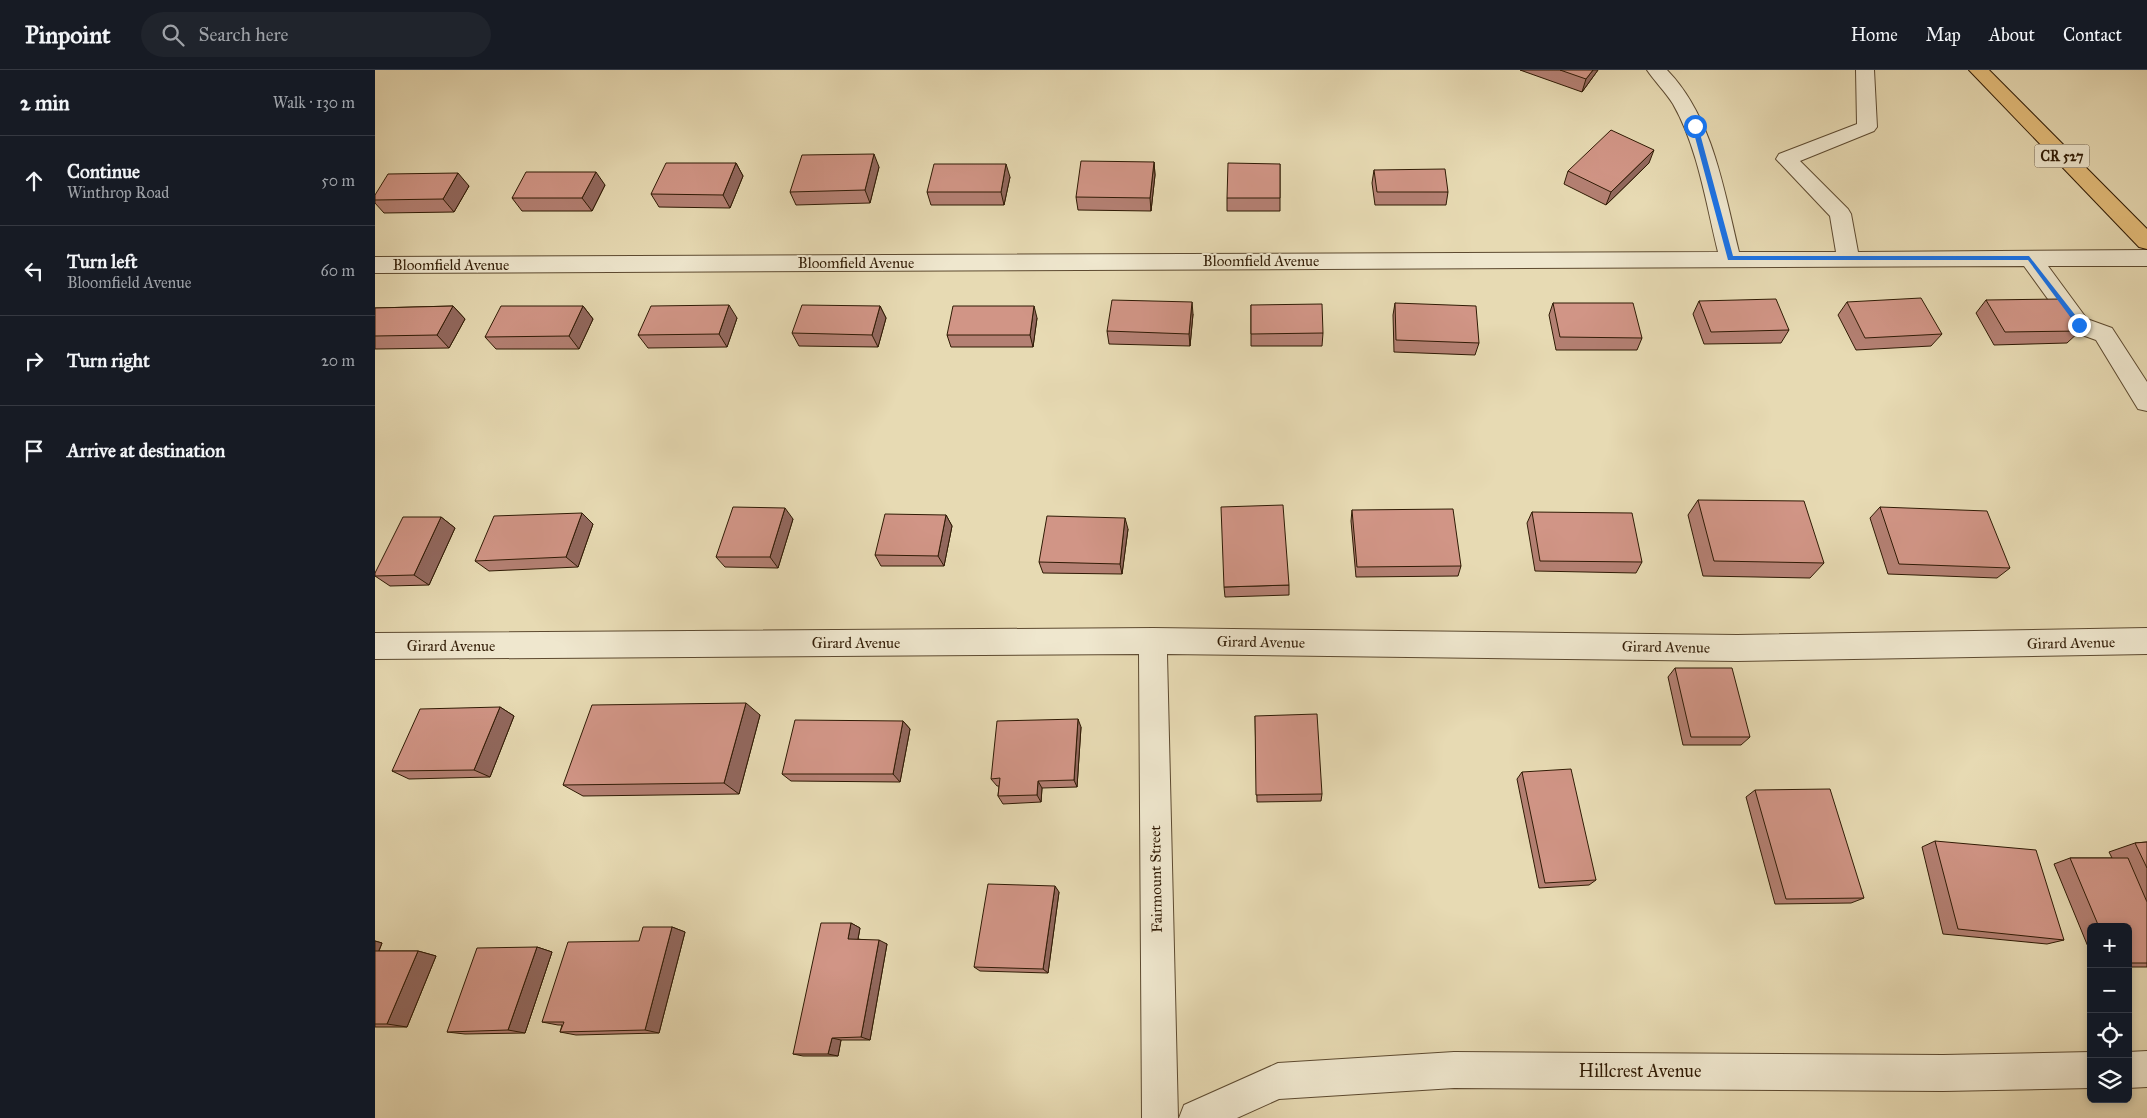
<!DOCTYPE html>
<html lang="en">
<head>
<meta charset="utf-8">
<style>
  :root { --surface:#171b24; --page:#20242c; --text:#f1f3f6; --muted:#9ea1a6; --line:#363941 }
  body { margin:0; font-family:"IM FELL Great Primer",serif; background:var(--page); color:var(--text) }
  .controls { position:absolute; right:15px; bottom:15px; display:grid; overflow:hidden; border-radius:8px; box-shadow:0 2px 8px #0003 }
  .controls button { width:45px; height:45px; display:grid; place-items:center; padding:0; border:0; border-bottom:1px solid var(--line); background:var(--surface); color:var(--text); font:25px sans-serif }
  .stop { position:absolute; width:15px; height:15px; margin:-11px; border:4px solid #1a73e8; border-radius:50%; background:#fff }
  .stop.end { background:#1a73e8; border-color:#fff; box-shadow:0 1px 5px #0008 }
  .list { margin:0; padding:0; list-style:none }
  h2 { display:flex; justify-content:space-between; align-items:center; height:65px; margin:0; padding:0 20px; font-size:21px }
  h2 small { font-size:16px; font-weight:400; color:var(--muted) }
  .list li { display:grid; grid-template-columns:32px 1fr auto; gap:15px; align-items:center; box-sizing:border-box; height:90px; padding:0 20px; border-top:1px solid var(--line) }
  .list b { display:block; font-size:19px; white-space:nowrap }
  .list p { margin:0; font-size:16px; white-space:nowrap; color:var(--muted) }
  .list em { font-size:16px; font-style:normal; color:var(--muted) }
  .icon { flex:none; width:28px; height:28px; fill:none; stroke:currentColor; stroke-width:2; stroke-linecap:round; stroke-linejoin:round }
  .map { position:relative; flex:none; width:1772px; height:1048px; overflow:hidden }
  header { display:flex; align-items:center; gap:30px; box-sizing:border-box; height:70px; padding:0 25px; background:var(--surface); border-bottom:1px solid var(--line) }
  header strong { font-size:24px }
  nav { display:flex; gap:28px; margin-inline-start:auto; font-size:18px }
  .search { width:350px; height:45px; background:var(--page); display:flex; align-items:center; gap:12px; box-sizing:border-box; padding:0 18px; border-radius:28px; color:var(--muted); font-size:19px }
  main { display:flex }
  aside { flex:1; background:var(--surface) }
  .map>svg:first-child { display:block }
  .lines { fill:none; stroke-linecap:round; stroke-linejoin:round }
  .minor-casing { stroke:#5d4a30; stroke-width:2 }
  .major-casing { stroke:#2f1a04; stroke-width:2 }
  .minor { fill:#efe7ce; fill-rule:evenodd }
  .major { fill:#e4bd7a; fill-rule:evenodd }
  .wall { fill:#b48073; stroke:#2f1a04 }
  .shaded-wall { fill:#92685e; stroke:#2f1a04 }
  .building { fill:#d19586; stroke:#2f1a04 }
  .route { fill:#1a73e8 }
  .labels { text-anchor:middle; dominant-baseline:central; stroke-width:4; stroke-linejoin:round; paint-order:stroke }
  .shield { fill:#efe7ce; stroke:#695841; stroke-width:1 }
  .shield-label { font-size:14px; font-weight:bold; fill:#2f1a04 }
  .street-label { font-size:15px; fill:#2f1a04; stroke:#efe7ce }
  .near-street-label { font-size:18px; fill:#2f1a04; stroke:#efe7ce }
</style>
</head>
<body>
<header>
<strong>Pinpoint</strong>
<div class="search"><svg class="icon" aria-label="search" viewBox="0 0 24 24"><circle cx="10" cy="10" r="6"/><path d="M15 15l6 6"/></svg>Search here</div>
<nav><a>Home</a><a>Map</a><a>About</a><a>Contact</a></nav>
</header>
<main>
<aside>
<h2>2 min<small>Walk · 130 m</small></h2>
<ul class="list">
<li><svg class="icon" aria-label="ahead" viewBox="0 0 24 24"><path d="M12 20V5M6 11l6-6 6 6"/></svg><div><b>Continue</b><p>Winthrop Road</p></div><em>50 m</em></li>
<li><svg class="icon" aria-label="left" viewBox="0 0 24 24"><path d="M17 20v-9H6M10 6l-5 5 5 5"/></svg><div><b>Turn left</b><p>Bloomfield Avenue</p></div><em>60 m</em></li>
<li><svg class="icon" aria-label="right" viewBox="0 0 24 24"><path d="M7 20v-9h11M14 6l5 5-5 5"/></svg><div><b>Turn right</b></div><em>20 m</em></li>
<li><svg class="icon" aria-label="arrive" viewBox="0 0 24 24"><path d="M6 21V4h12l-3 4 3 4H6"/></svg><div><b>Arrive at destination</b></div></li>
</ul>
</aside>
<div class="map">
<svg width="1772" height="1048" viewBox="0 0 1772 1048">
  <rect width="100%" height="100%" fill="#e7dab3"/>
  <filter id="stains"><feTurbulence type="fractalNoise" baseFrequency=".004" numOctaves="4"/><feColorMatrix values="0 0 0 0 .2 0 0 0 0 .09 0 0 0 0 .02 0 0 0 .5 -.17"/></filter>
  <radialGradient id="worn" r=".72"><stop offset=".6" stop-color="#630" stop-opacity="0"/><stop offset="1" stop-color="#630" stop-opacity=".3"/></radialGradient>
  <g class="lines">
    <g class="minor-casing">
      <path id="minor" d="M1272,0H1292C1338,47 1349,121 1364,182H1461L1455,146L1401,89L1404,84L1482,54L1481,0H1499L1502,57L1499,61L1425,91L1473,139L1476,144L1483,182L1772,180V196H1673L1712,249L1737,258L1772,312V341L1763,339L1721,270L1696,261L1649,196L0,203V187L1343,182C1331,133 1323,78 1298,34C1290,21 1280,12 1272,0Z
        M778,558L1362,565L1772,558V584L1362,591L792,584L803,1048H767L764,584L0,589V563Z
        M1772,981V1017L1753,1018V982Z
        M1079,982L1568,985L1716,982V1018L1568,1021L1079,1018L904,1029L862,1048H804L809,1035L903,993Z"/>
    </g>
    <g class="major-casing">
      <path id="major" d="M1594,0H1614L1772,159V179L1764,177Z"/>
    </g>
    <use href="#minor" class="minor"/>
    <use href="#major" class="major"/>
  </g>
  <path class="wall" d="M1145,0H1223L1207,22Z
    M779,92L780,105L776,141L703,140L701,127Z
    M361,93L368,106L355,138L284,137L276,124Z
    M1274,93L1231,135L1189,114L1193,101Z
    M905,94V141H852V128Z
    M504,97L495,133L421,135L415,122Z
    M999,100L1073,122L1071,135H1000L997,113Z
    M635,107L629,135H556L552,122Z
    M230,115L217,141H147L137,128Z
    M94,116L79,142L9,143L0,133V125Z
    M1611,230L1705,261L1692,273L1619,275L1601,243Z
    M1324,231L1414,260L1406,273L1329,274L1318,244Z
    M1472,232L1567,264L1556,276L1481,280L1463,245Z
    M1020,233L1104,273L1100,285L1019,282L1018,245Z
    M1178,233L1267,268L1262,280H1181L1174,245Z
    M876,235L948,263L947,276H876Z
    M78,236L90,249L74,278L0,279V238Z
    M208,236L218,249L204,279H121L110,267Z
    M505,236L511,248L503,277L424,276L417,263Z
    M818,244L815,276L734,274L732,261Z
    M362,248L352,277L273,278L263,265Z
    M662,248L658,277H576L572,265Z
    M1323,430L1449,493L1435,508L1328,506L1313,445Z
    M1505,437L1635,498L1622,508L1513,504L1495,448Z
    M977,440L1086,496L1083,506L981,507L976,451Z
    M1157,442L1267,492L1261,503L1160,501L1152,453Z
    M571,445L577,456L569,496H506L500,485Z
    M66,447L80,458L54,515L15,516L0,506V503Z
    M418,449L403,498L350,497L341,487Z
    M218,454L203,497L114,501L100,491Z
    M753,459L747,504L668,503L664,492Z
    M914,515V525L850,527L849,517Z
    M1300,598L1375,667L1366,675H1308L1293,607Z
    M125,637L139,646L115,707L34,709L17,701Z
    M385,645L364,724L208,726L188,715Z
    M880,646L947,724L946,731L882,732Z
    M528,651L535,659L525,712L416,711L407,704Z
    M706,657L702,717L667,718L666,732L628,734L623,726L624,716H622L616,709Z
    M1147,702L1221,810L1214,815L1164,818L1142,709Z
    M1380,720L1489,828L1476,833L1400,834L1371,727Z
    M1560,771L1689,870L1672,874L1568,864L1547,777Z
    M1772,772V897H1753V857H1716V884L1679,794L1695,788H1737L1734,782L1760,773Z
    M684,822L673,903L605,901L599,897Z
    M476,853L485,858L483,869L512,874L495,970H466L463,986H428L418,984Z
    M297,857L310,862L284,963L201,965L185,962L187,955H183L167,952L264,871Z
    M0,871L7,873L4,881H43L61,886L32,957H0Z
    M162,877L177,882L150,963L90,964L72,962Z"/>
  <path class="shaded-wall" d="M1218,0H1223L1207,22L1211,9Z
    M1279,80L1274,93L1231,135L1236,122Z
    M499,84L504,97L495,133L490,120Z
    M779,92L780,105L776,141L775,128Z
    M361,93L368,106L355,138L348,125Z
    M631,94L635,107L629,135L626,122Z
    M221,102L230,115L217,141L207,128Z
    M83,103L94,116L79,142L68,129Z
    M817,232L818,244L815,276L814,264Z
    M354,235L362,248L352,277L344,264Z
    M78,236L90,249L74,278L62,265Z
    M208,236L218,249L204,279L194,266Z
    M505,236L511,248L503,277L497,265Z
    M659,236L662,248L658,277L655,265Z
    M410,438L418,449L403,498L395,487Z
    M207,443L218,454L203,497L191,487Z
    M571,445L577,456L569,496L563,486Z
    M66,447L80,458L54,515L39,505Z
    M750,448L753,459L747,504L745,494Z
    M371,633L385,645L364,724L349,713Z
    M125,637L139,646L115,707L99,700Z
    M703,649L706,657L702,717L699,710Z
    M528,651L535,659L525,712L518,704Z
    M663,711L667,718L666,732L662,725Z
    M680,816L684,822L673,903L668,899Z
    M476,853L485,858L482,874L473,869Z
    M297,857L310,862L284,963L270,960Z
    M504,870L512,874L495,970L486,967Z
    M0,871L7,873L2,885H0Z
    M162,877L177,882L150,963L133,960Z
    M43,881L61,886L32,957L12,954Z
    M457,968L466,970L463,986L453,984Z"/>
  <path class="building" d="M1185,0H1218L1211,9Z
    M1236,60L1279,80L1236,122L1193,101Z
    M499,84L490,120L415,122L427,85Z
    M706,91L779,92L775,128L701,127Z
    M291,93H361L348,125L276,124Z
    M853,93L905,94V128H852Z
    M559,94H631L626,122H552Z
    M1070,99L1073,122H1002L999,100Z
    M151,102H221L207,128H137Z
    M83,103L68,129L0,130V125L13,104Z
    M1546,228L1567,264L1490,268L1472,232Z
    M1401,229L1414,260L1336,262L1324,231Z
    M1685,229L1705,261L1630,262L1611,230Z
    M737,230L817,232L814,264L732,261Z
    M1020,233L1101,236L1104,273L1021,270Z
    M1178,233H1258L1267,268L1185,267Z
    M947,234L948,263L876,264V235Z
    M354,235L344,264L263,265L276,236Z
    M427,235L505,236L497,265L417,263Z
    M78,236L62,265L0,266V238Z
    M126,236H208L194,266L110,267Z
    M578,236H659L655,265H572Z
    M1323,430L1429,431L1449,493L1339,491Z
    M908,435L914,515L849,517L846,437Z
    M358,437L410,438L395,487H341Z
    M1505,437L1612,441L1635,498L1524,494Z
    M1078,439L1086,496L982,497L977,440Z
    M1157,442L1257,443L1267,492L1165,491Z
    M207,443L191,487L100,491L119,446Z
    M510,444L571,445L563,486L500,485Z
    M672,446L750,448L745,494L664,492Z
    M28,447H66L39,505L0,506V503Z
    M1300,598H1357L1375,667H1316Z
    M371,633L349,713L188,715L217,635Z
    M125,637L99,700L17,701L45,639Z
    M942,644L947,724L881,725L880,646Z
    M703,649L699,710L663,711L662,725L623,726L625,708L616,709L622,651Z
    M420,650L528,651L518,704H407Z
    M1196,699L1221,810L1170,813L1147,702Z
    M1455,719L1489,828L1411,829L1380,720Z
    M1560,771L1661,780L1689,870L1583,859Z
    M1772,772V798L1760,773Z
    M1695,788H1753L1772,832V893H1753V857H1724Z
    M613,814L680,816L668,899L599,897Z
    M446,853H476L473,869L504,870L486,967L457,968L453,984H418Z
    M268,857H297L270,960L185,962L189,952H167L193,872L264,871Z
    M162,877L133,960L72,962L102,878Z
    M0,881H43L12,954H0Z"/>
  <path class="route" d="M1320,54L1323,56L1358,186H1654L1708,255L1702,256L1653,190H1353L1317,56Z"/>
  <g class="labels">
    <rect class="shield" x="1659.5" y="74.5" width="55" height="23" rx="4"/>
    <g class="shield-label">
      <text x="1687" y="86">CR 527</text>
    </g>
    <g class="street-label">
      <text x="886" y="191">Bloomfield Avenue</text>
      <text x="481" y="193">Bloomfield Avenue</text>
      <text x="76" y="195">Bloomfield Avenue</text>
      <text transform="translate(886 572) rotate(1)">Girard Avenue</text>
      <text x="481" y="573">Girard Avenue</text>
      <text transform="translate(1696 573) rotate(-1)">Girard Avenue</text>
      <text x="76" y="576">Girard Avenue</text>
      <text transform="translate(1291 577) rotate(1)">Girard Avenue</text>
      <text transform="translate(781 809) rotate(-91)">Fairmount Street</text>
    </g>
    <g class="near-street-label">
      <text x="1265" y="1001">Hillcrest Avenue</text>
    </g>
  </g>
  <rect width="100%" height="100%" filter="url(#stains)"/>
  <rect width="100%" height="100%" fill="url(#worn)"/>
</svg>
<div class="controls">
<button>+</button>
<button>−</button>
<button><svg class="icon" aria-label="locate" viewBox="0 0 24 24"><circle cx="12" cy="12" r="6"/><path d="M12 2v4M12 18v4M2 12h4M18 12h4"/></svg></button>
<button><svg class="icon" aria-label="layers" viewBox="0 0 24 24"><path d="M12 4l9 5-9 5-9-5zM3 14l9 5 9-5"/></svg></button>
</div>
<div class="stop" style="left:1320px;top:56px"></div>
<div class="stop end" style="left:1704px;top:255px"></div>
</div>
</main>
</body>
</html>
